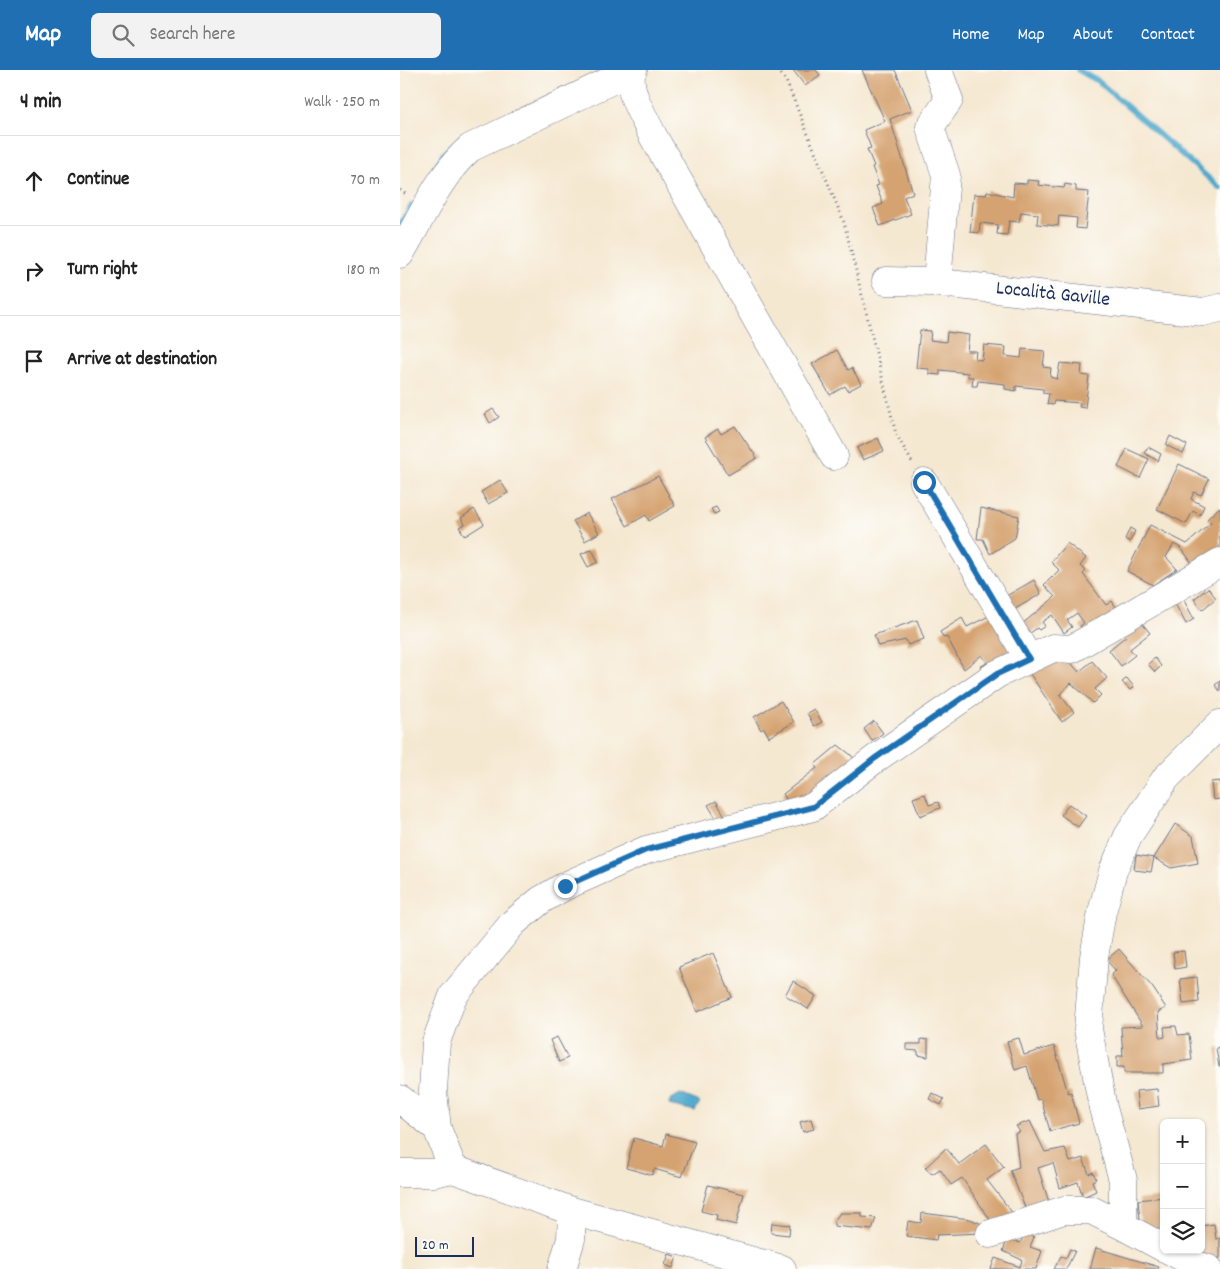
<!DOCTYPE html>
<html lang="en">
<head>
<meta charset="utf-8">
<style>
  :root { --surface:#fff; --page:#f2f2f2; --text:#222; --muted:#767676; --line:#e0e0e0; --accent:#1f6fb2 }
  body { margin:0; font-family:Dekko,sans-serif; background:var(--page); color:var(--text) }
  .controls { position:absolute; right:15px; bottom:15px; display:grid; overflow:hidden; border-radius:8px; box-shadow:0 1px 4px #0004 }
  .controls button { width:45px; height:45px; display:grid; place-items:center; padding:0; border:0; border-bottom:1px solid var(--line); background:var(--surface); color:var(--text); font:25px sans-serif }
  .scale { position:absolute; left:15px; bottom:12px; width:59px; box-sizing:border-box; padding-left:5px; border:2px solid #1b2f5e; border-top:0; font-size:14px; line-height:18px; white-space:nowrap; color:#1b2f5e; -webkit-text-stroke:4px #fdfcf7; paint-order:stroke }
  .stop { position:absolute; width:15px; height:15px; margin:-11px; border:4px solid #1f6fb2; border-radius:50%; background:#fff }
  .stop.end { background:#1f6fb2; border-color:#fff; box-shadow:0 1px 5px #0008 }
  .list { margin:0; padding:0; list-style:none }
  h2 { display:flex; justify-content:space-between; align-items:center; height:65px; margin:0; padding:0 20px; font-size:21px }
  h2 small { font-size:16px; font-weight:400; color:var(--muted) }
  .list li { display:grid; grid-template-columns:32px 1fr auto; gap:15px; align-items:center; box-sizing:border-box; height:90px; padding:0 20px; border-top:1px solid var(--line) }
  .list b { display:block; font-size:19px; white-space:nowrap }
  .list em { font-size:16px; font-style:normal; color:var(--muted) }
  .icon { flex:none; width:28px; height:28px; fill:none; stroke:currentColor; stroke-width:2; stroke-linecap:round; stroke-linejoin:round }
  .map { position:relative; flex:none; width:820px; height:1199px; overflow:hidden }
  header { display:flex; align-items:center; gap:30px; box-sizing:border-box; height:70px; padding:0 25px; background:var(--accent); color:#fff }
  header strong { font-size:24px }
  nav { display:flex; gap:28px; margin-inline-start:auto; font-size:18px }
  .search { width:350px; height:45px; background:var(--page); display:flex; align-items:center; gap:12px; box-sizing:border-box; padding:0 18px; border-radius:8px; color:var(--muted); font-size:19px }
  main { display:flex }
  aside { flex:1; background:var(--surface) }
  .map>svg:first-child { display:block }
  .water { fill:#50a9cd; stroke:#366c96 }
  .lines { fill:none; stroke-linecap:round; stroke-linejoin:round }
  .stream { stroke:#50a9cd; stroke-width:5.5 }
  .building { fill:#d5a371 }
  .minor-casing { stroke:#677086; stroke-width:29 }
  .path { stroke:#677086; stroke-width:3; stroke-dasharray:1 4; stroke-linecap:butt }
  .minor { stroke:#fff; stroke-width:28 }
  .route { stroke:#1f6fb2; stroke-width:6 }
  .labels { text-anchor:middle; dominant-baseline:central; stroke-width:5; stroke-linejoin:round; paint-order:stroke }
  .street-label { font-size:20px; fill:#1b2f5e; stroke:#fdfcf7 }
</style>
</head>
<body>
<header>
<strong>Map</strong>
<div class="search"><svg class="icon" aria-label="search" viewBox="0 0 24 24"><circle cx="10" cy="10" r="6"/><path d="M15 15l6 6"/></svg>Search here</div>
<nav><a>Home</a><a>Map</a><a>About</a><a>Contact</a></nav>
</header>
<main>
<aside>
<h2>4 min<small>Walk · 250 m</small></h2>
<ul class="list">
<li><svg class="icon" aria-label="ahead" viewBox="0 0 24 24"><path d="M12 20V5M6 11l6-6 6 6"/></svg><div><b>Continue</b></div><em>70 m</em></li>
<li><svg class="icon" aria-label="right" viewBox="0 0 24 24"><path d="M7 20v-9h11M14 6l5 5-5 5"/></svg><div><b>Turn right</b></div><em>180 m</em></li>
<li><svg class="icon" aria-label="arrive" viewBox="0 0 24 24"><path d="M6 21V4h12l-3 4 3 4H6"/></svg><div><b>Arrive at destination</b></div></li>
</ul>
</aside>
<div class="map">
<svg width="820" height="1199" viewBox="0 0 820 1199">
  <rect width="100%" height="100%" fill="#fdfcf7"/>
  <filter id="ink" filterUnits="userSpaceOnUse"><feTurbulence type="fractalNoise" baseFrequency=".02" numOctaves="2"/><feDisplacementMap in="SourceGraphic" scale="10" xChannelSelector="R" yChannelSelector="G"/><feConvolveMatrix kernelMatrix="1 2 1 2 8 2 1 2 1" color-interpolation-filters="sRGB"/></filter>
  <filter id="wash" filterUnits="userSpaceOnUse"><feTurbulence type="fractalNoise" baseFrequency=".0096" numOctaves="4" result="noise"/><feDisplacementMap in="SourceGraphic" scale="20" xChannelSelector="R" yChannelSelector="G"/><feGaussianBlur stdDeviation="1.12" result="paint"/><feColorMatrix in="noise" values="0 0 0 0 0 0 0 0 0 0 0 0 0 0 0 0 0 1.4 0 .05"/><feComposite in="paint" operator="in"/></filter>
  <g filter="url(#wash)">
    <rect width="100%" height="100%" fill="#f5e8d1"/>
    <path class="water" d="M280,1024L300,1032L295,1041L269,1035L270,1030Z"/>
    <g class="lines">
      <path class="stream" d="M678,0L698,11L820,118
        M60,69L78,59
        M37,95L44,83L53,76
        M0,154L12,135"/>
    </g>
    <g id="blocks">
      <path class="building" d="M393,0H416L420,5L405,16Z
        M462,0H495L512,40L490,49L513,123L504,127L511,144L480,156L473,138L483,134L476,116L479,115L472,97L474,96L467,79L471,78L464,60L485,51Z
        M627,110L639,111L638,115L664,118L665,114L676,116V121L689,122L685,159L676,158L677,148L659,146L658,156L637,154L638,144L621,142L619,152L609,151L607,165L597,164L598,155L580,153L579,163L570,162L574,124L586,125L587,121L613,127L614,113L627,114Z
        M520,260L531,261L530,270L546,272L547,262L569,265L567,281H576L575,289L582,290L584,275L606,277L605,286L621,288L622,279L645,281L643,297L651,298L650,307L657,309L660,293L682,295L681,305L689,306L685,338L679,337L680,333L654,331L653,335L647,334L649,324L643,323V319L616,316V321L605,319V314L578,311L577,316H572L573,307H568V303L540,300V305L529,304V299L516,298Z
        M437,280L448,300L452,298L461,314L448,321L445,316L430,325L412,294Z
        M93,339L99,347L90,353L85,344Z
        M335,356L357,388L328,405L305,367L318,359L321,364Z
        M770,366L787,375L783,384L766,375Z
        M478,368L484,381L463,390L457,378Z
        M748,377L761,384L758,391L744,383Z
        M727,379L749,389L740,408L718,397Z
        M779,394L809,409L801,425L794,422L791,429L804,436L800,445L793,441L786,454L757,439Z
        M258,406L275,436L249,451L246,445L227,456L212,429Z
        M100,410L108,423L88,434L81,422Z
        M316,437L319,442L314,444L311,439Z
        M820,437V486L792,493L781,478L774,474L766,487L777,499L753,515L727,501L750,455L787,474L811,453L807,449Z
        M581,438L619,446L615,468L590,484L583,469H577Z
        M74,439L84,454L65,466L59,457L65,454L61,448Z
        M187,443L199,463L185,471L173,451Z
        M730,458L735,461L730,472L725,469Z
        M667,473L686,488L680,496L686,501L683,504L706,535L712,531L719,542L686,565L680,556L684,553L677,543L667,550L672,557L664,563L652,545L642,552L645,556L639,560L637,558L629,564L622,554L655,527L644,515L659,500L651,492Z
        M192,479L198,492L188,497L181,484Z
        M634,510L641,524L608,543L601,529Z
        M808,518L816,528L802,540L794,529Z
        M782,527L794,549L786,554L774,532Z
        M593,544L615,588L586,606L580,597L587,593L582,585L564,599L547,567L544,568L540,562L562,548L567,557Z
        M735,545L750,563L730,579L735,585L721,596L709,580L726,566L719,558Z
        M517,550L524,569L508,575L506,570L478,576L474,565Z
        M664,585L679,602L692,591L707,608L695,619L701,625L693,633L671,613L660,625L674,642L662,652L630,604Z
        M755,588L761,596L755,602L748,594Z
        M727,608L734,617L730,620L722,612Z
        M820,611V621L815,615Z
        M381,631L394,652L369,667L364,658L361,660L354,647Z
        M414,639L422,652L414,656L407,643Z
        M474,651L483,663L472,671L464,659Z
        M438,675L451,685L459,695L390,735L383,724L417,698L414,695Z
        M820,711V729L813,730L811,712Z
        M525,724L529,735L538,732L540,738L520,746L513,728Z
        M316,731L325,746L317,750L308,735Z
        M669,734L686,746L678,757L661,745Z
        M775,754L793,766L798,793L771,798L754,788Z
        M736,785L754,788L751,802L734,800Z
        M719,879L753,918L766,938L758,942L760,968L765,967L764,957L776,956L778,965L789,964L792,990L763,994V1003H724V997H717V986H723L721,957L743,956L711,905L716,901L706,890Z
        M784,881L786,897L775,899L773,882Z
        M313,883L332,927L297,942L279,897Z
        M797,907L799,932L783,934L780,909Z
        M393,911L416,926L408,939L385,925Z
        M157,967L168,988L159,992L150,970Z
        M619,968L624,985L654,976L668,1023L671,1022L679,1053L650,1061L641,1029L637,1030L627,996L615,1000L607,971Z
        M521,969L528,970V987L518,985V981L506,980V974H521Z
        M820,977V997H819L816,978Z
        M757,1019L759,1036L738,1039L736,1021Z
        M532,1023L544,1029L541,1035L529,1029Z
        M411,1049L414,1059L403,1062L400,1052Z
        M630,1051L645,1082L665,1078L670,1092L683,1088L689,1104L693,1102L696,1109L692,1111L696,1121L683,1127L678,1112L660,1118L653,1093L638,1098L649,1132L626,1140L610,1100L619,1097L615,1064L620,1062L616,1056Z
        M266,1064L295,1072L282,1107L254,1099L252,1105L226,1098L234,1068L263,1076Z
        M586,1074L604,1097L587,1110L614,1145L591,1151L562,1108L551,1115L540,1099L532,1104L525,1098L546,1078L559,1094Z
        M308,1115L344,1124L336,1155L316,1150L317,1145L301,1141Z
        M764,1127V1164L756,1165L755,1157L741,1159L738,1130Z
        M440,1143H462V1147L476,1148L472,1160L434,1156V1151Z
        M522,1143L570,1149L582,1154L581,1163L537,1165L536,1170L506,1166L508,1151L521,1153Z
        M372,1153L390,1155L389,1165L371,1163Z
        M814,1154L816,1169L820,1168V1188L802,1191L801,1156Z
        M625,1164L634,1167L630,1177L642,1181L636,1199H591L595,1188L620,1197L622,1190L603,1181L608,1168L620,1173Z
        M696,1178L759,1197L758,1199H690Z
        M670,1179L675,1181L666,1199H654L661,1186L666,1188Z
        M269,1184L277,1187L273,1198L265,1195Z"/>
    </g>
  </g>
  <g filter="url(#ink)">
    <use href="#blocks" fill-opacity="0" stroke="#677086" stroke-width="1"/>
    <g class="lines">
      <g class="minor-casing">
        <path id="minor" d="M231,1C228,24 243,45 253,66L434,386
          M0,184C21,149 39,105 70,78L233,0
          M486,211L531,212L803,242L820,238
          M537,212L546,105L530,57L549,30L538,0
          M524,412L629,589
          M0,1029L37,1058
          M53,1099L172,1141L171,1169L162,1199
          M0,1103H33L53,1099L37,1058L33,1021L36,972L53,926L113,853L141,830L165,816L246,780L413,737L475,689L597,604L653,578L672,579L820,492
          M172,1141L382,1199
          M590,1164L664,1140H691L723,1156
          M764,1178L723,1156V1110L703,1038L688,959L694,887L702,842L713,801L728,766L766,708L820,654
          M769,1180L797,1195L809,1199"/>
      </g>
      <path class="path" d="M378,0L386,11L444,152L496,364L512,392
        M0,120L8,125"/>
      <use href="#minor" class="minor"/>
    </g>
  </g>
  <g class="lines" filter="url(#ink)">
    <path class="route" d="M165,816L246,780L413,737L474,689L597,604L629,589L524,412"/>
  </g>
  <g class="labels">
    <g class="street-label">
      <text transform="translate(653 225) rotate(6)">Località Gaville</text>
    </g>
  </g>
</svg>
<div class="controls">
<button>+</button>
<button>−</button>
<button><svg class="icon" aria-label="layers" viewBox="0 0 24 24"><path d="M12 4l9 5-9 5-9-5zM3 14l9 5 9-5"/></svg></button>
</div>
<div class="scale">20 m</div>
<div class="stop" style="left:524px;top:412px"></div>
<div class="stop end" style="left:165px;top:816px"></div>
</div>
</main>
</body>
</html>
